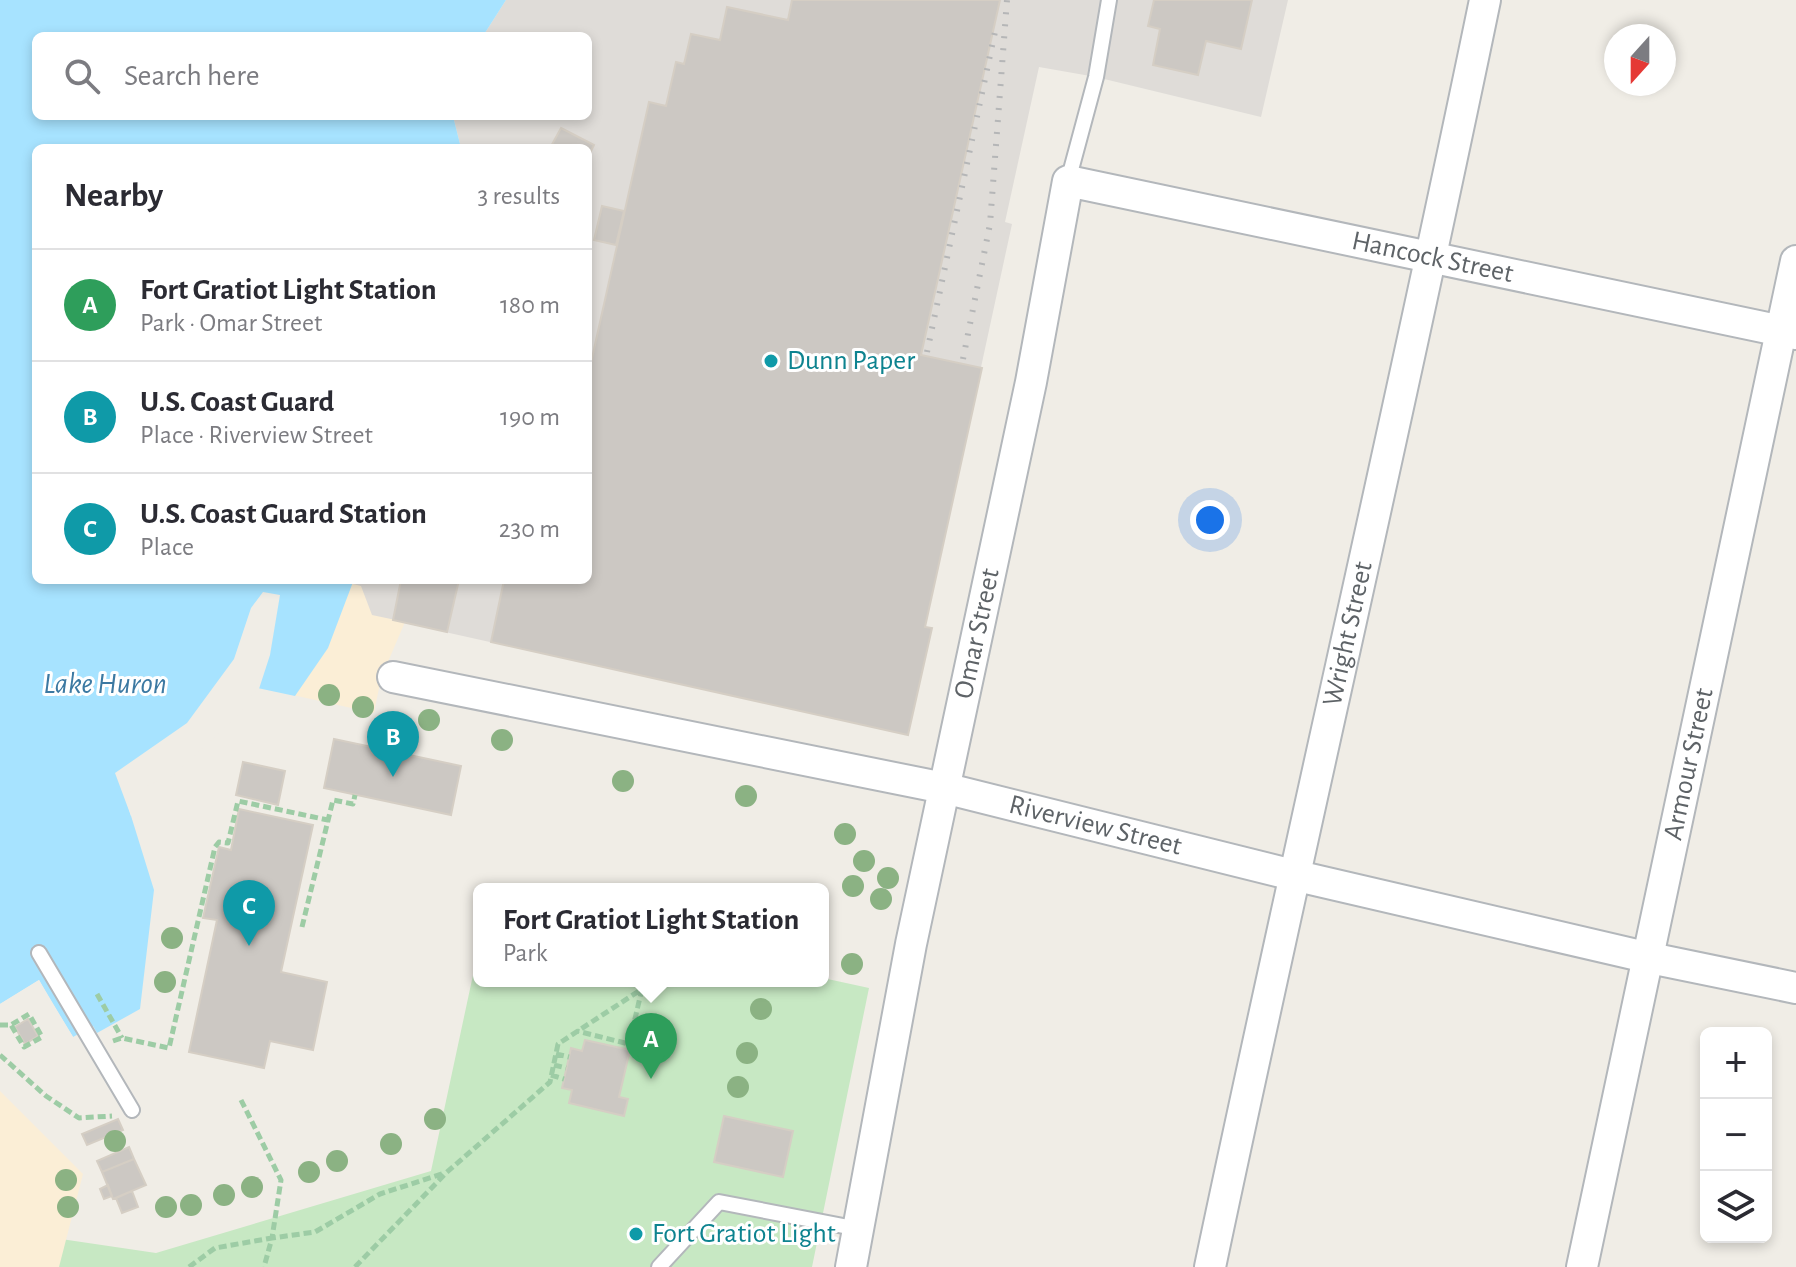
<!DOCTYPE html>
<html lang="en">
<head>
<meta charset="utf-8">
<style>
  :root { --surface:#fff; --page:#f7f7f7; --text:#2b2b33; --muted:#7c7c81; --line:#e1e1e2; --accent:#0b8043 }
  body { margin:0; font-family:"Alegreya Sans",sans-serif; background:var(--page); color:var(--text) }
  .controls { position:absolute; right:24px; bottom:24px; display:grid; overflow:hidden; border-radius:12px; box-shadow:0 4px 12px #0003 }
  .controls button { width:72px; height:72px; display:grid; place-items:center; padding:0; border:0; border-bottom:2px solid var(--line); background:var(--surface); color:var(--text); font:40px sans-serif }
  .compass { position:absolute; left:1604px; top:24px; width:72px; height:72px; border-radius:50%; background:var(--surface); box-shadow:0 4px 12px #0003; rotate:201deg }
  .you { position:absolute; left:1210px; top:520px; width:28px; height:28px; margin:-20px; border:6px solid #fff; border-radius:50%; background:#1a73e8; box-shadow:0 0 0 12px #1a73e833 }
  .badge { display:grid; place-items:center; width:52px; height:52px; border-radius:50%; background:var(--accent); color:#fff; font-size:26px; font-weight:700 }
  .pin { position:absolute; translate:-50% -66px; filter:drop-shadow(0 2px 4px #0008) }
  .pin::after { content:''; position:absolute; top:42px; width:28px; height:24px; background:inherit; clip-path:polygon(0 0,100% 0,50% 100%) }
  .popup { position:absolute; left:473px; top:883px; width:356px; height:104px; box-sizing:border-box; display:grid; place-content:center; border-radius:12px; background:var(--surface); filter:drop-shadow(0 2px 6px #0005); font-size:26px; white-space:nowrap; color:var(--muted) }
  .popup b { font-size:30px; color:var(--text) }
  .popup::after { content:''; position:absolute; left:50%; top:100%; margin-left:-16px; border:16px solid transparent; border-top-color:var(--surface) }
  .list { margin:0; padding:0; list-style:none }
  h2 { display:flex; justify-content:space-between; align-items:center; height:104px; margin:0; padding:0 32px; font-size:34px }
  h2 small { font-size:26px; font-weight:400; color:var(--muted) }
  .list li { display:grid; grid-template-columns:52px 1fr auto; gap:24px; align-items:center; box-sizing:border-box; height:112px; padding:0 32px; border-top:2px solid var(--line) }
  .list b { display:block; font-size:30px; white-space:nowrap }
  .list p { margin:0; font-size:26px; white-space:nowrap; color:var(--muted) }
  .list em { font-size:26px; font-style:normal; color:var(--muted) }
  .icon { flex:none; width:44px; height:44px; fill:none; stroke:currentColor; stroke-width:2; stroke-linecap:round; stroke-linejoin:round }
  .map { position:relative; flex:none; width:1796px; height:1267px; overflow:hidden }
  .search { position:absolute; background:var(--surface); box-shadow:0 4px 12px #0003; left:32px; top:32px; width:560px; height:88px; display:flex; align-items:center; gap:20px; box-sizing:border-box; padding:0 28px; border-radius:12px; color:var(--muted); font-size:30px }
  .panel { position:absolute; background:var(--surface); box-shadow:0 4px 12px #0003; left:32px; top:144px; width:560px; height:440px; border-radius:12px }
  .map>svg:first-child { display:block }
  .industrial { fill:#dfdcd8 }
  .green { fill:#c7e8c3 }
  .sand { fill:#fbeed6 }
  .water { fill:#a7e3ff }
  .pier { fill:#f0ede6 }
  .building { fill:#ccc8c3; stroke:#d5cec4; stroke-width:2 }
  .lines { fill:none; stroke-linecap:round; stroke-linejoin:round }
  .service-casing { stroke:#b3b7bb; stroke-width:18 }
  .minor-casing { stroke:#b3b7bb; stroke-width:34 }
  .path { stroke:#9dcca5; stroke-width:5; stroke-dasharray:8 4; stroke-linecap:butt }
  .service { stroke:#fff; stroke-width:14 }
  .minor { stroke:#fff; stroke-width:30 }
  .rail { stroke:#b5b6b7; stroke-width:6; stroke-dasharray:2 10; stroke-linecap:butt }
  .tree { fill:#8bb283 }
  .culture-dot { fill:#0f9aa8; stroke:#fff; stroke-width:3 }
  .labels { text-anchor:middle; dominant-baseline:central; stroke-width:6; stroke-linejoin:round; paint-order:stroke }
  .street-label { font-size:28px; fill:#5e6367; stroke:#fff }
  .culture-label { font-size:28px; fill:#0d838f; stroke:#fff; text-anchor:start }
  .water-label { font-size:30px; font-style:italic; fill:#3c79a2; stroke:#fff }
</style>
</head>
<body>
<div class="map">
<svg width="1796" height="1267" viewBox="0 0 1796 1267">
  <rect width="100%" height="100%" fill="#f0ede6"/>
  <path class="industrial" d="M506,0H1288L1261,117L1096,77L1039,67L1005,222L1012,224L925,626L932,628L908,735L342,609L352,580H588V148H461L453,116H588V36H483Z"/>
  <path class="green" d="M479,947V981H823V978L869,988L812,1267H0V1230L156,1253L431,1171Z"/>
  <path class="sand" d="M337,580L361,586L372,615L405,622L381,678L374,713L261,688L270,655Z
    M0,1091L83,1174L59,1267H0Z"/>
  <path class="water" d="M0,0H506L483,36H36V116H453L461,148H36V580L353,582L328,648L295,696L253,687L123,790L154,890L140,1009L97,1033L93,1026L73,1037L39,980L0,1004Z"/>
  <path class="pier" d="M263,592L280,595L270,655L258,692L255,691L239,714L174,775L128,793L134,814L131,816L115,773L187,723L234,659L251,608Z
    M39,980L51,1001L75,1040L70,1039L37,986L0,1008V1004Z"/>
  <path class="building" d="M792,0H1000L921,355L982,368L925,627L932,628L908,735L491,642L504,580H588V376L649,102L666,106L676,62L684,64L691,34L720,40L727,7L788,20Z
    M1154,0H1252L1241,49L1206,41L1198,75L1153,65L1160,29L1148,26Z
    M561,128L594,145L588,157V148H550Z
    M602,206L624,211L616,245L594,240Z
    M401,580H459L447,632L393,620Z
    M334,739L461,766L451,815L324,788Z
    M243,762L285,771L278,805L236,795Z
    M239,809L313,825L281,972L327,982L313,1050L270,1041L264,1068L189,1052L217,920L203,918L219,847L231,850Z
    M28,1019L38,1036L25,1044L15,1027Z
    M585,1040L630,1050L619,1097L628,1099L624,1116L569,1103L572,1090L562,1088L571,1048L582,1051Z
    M724,1116L793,1131L783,1177L714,1162Z
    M118,1119L123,1130L87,1145L82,1134Z
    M129,1147L134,1159L102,1172L97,1161Z
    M134,1159L146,1185L113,1199L102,1172Z
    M108,1185L112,1196L104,1199L100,1189Z
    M132,1191L138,1207L122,1213L116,1198Z"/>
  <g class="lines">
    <g class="service-casing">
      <path id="service" d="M1068,181L1096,77L1109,0
        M39,953L132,1110
        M659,1267L719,1202L859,1229"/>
    </g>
    <g class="minor-casing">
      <g id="minor">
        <path id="s1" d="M393,677L944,788L1293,875L1650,958L1796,988"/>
        <path id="s2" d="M851,1267L911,944L1031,382L1068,181L1796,334"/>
        <path id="s3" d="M1210,1267C1299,844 1398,423 1485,0"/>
        <path id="s4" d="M1582,1267L1796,261"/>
      </g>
    </g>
    <path class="path" d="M302,927L333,800L353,804L355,795
      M97,994L122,1038
      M0,1025H11L29,1014L42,1037L24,1047L11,1025
      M113,1041L122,1038L169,1048L215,847L219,842L228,843L238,801L328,820
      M556,1054L569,1057
      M0,1055L46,1096L79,1118L112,1116
      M554,1065L566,1068
      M551,1075L564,1079
      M241,1100L281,1180L272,1238L315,1232L380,1194L445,1173
      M189,1267L215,1248L272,1238L264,1267
      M355,1267L446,1173L550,1082L558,1044L642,989L629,1044L577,1031"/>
    <use href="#service" class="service"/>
    <use href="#minor" class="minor"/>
    <path class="rail" d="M927,352L996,27
      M963,359L990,224L1007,0"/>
  </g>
  <g class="tree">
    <circle cx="329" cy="695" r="11"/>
    <circle cx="363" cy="707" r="11"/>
    <circle cx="429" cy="720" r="11"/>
    <circle cx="502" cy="740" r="11"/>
    <circle cx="623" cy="781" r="11"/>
    <circle cx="746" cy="796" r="11"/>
    <circle cx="845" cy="834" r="11"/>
    <circle cx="864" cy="861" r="11"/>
    <circle cx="888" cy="878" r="11"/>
    <circle cx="853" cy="886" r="11"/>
    <circle cx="881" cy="899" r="11"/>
    <circle cx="172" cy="938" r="11"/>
    <circle cx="852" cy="964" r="11"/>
    <circle cx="165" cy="982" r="11"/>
    <circle cx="761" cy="1009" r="11"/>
    <circle cx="747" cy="1053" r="11"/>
    <circle cx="738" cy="1087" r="11"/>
    <circle cx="435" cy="1119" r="11"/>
    <circle cx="115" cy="1141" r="11"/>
    <circle cx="391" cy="1144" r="11"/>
    <circle cx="337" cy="1161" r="11"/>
    <circle cx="309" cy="1172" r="11"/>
    <circle cx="66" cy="1180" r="11"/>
    <circle cx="252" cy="1187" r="11"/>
    <circle cx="224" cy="1195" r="11"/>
    <circle cx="191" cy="1205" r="11"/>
    <circle cx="68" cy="1207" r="11"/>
    <circle cx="166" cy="1207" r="11"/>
  </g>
  <g class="culture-dot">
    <circle cx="771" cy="361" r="8"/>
    <circle cx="636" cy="1234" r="8"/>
  </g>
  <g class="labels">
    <g class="street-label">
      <text stroke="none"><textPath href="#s2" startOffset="1480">Hancock Street</textPath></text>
      <text stroke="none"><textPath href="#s2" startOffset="646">Omar Street</textPath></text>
      <text stroke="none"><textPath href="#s3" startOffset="648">Wright Street</textPath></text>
      <text stroke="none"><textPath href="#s4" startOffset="514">Armour Street</textPath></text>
      <text stroke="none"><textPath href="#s1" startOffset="718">Riverview Street</textPath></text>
    </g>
    <g class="culture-label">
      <text x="787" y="361">Dunn Paper</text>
      <text x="652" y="1234">Fort Gratiot Light</text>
    </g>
    <g class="water-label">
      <text x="105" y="684">Lake Huron</text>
    </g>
  </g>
</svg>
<div class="controls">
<button>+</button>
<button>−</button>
<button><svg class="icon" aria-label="layers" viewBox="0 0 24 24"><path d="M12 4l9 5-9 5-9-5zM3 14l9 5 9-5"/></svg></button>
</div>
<svg class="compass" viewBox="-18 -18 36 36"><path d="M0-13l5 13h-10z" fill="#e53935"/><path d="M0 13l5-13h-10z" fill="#7c7c81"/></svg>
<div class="you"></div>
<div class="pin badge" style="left:651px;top:1079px;background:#2e9e5b">A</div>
<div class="popup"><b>Fort Gratiot Light Station</b>Park</div>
<div class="pin badge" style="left:393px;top:777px;background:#0f9aa8">B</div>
<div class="pin badge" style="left:249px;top:946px;background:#0f9aa8">C</div>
<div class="search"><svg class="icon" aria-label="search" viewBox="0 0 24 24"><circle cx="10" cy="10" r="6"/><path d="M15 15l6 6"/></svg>Search here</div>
<section class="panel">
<h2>Nearby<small>3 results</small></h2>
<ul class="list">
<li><span class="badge" style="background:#2e9e5b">A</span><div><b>Fort Gratiot Light Station</b><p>Park · Omar Street</p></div><em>180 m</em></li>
<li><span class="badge" style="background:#0f9aa8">B</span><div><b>U.S. Coast Guard</b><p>Place · Riverview Street</p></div><em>190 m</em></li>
<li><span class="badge" style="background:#0f9aa8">C</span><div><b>U.S. Coast Guard Station</b><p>Place</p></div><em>230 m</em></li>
</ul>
</section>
</div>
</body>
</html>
